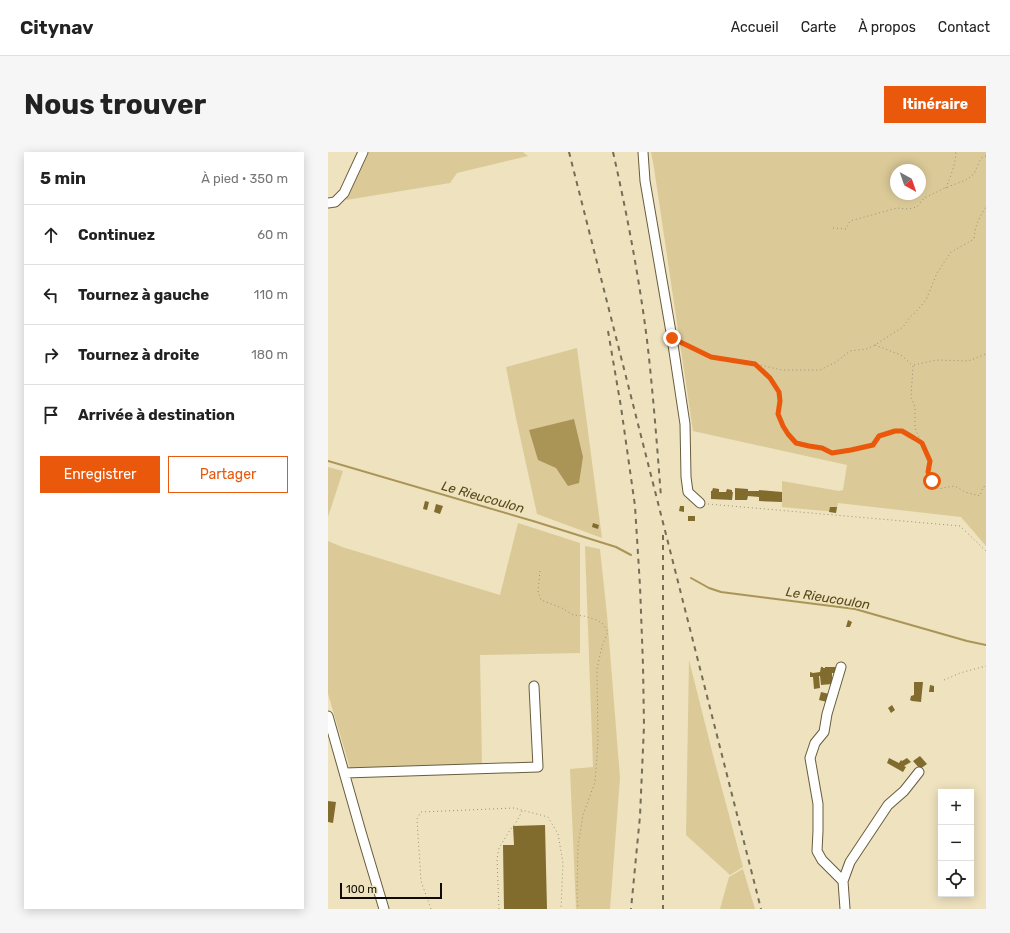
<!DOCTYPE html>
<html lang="fr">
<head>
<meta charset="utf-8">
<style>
  :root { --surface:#fff; --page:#f6f6f6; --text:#222; --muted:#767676; --line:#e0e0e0; --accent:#ea580c }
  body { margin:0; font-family:Rubik,sans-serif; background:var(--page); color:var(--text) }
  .controls { position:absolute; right:12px; bottom:12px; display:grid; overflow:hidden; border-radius:0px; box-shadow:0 2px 10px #0003 }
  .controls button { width:36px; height:36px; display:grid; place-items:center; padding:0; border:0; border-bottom:1px solid var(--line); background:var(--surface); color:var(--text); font:20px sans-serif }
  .compass { position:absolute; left:562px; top:12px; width:36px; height:36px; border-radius:50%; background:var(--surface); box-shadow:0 2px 10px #0003; rotate:140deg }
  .scale { position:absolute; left:12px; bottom:10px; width:102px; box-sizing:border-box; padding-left:4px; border:2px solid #0f0b02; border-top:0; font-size:11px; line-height:14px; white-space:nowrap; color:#0f0b02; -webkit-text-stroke:3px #eee2bf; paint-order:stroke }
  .stop { position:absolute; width:12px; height:12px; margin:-9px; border:3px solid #ea580c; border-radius:50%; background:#fff }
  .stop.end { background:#ea580c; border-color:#fff; box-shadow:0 1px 4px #0008 }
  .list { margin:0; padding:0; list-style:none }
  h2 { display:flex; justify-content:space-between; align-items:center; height:52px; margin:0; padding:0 16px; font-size:17px }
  h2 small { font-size:13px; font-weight:400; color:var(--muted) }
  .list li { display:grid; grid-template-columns:26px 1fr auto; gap:12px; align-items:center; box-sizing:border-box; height:60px; padding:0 16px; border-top:1px solid var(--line) }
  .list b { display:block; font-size:15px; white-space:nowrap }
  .list em { font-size:13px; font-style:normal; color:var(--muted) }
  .actions { display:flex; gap:8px; padding:12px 16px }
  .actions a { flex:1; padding:9px 0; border:1px solid var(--accent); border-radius:0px; text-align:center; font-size:14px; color:var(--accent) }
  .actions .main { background:var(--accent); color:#fff }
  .icon { flex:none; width:22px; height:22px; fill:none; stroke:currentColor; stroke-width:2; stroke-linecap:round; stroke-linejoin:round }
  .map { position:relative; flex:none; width:658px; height:757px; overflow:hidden; border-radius:0px }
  header { display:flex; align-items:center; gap:24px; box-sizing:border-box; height:56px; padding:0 20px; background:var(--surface); border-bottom:1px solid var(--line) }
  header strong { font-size:19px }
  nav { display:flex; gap:22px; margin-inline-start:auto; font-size:14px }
  .intro { display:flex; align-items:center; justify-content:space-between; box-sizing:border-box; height:96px; padding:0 24px }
  h1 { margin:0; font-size:28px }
  .button { padding:10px 18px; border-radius:0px; background:var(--accent); color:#fff; font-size:14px; font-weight:700 }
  main { display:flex; gap:24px; padding:0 24px }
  aside { flex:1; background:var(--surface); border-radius:0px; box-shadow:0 2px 10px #0003 }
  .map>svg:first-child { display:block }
  .green { fill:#dbca98; fill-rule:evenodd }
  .water { fill:#aa9557 }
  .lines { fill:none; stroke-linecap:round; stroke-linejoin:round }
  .stream { stroke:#aa9557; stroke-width:2 }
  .building { fill:#816c2e }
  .minor-casing { stroke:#685d3e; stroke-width:11 }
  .path { stroke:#999077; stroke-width:1; stroke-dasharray:1 3; stroke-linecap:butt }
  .minor { stroke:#fff; stroke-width:9 }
  .rail { stroke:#746d58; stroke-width:2; stroke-dasharray:5 5; stroke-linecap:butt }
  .route { stroke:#ea580c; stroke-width:5 }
  .labels { text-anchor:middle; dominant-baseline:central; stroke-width:3; stroke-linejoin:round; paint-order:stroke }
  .water-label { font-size:13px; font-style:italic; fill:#574716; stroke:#eee2bf }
</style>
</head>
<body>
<header>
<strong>Citynav</strong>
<nav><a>Accueil</a><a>Carte</a><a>À propos</a><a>Contact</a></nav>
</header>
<div class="intro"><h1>Nous trouver</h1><a class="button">Itinéraire</a></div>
<main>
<aside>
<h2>5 min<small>À pied · 350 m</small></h2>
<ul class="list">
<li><svg class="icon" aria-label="ahead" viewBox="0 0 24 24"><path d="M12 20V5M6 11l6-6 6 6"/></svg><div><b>Continuez</b></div><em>60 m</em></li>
<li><svg class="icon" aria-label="left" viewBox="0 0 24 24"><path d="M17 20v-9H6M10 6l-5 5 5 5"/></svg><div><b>Tournez à gauche</b></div><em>110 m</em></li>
<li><svg class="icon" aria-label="right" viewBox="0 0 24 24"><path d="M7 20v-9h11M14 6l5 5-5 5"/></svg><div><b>Tournez à droite</b></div><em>180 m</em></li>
<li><svg class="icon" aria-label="arrive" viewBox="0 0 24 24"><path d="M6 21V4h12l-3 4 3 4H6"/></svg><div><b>Arrivée à destination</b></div></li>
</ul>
<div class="actions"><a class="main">Enregistrer</a><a>Partager</a></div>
</aside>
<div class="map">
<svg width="658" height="757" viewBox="0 0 658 757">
  <rect width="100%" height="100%" fill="#eee2bf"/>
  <path class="green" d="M41,0H195L200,4L129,21L122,31L18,48Z
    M323,0H658V394L633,365L510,351L508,360L454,355V329L511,339L515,338L519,313L365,279L326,16ZM568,18H592V42H568Z
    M249,196L274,386L209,362L188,266L178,215Z
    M0,315L15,319L0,365Z
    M190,371L252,391V501L152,503L154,613L22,616L0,542V389L14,395L172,443Z
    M257,394L272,397L279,463L292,626L282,757H248L242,617L265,615Z
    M361,508L387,611L415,715L402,723L358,683Z
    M415,717L427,757H392L401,725Z"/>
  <path class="water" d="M246,267L255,305L251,331L240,334L228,316L210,308L201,278Z"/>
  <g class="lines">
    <path class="stream" d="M0,309L205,369L288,395L303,403
      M363,426L381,436L393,440L527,457L639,489L658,493"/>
  </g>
  <path class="building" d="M385,336L391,337V340H398L399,337L404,338V340H405L404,348L383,347V339H384Z
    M407,336L420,337V339H431V338L454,340V350L431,349V345L420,344L419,348H407Z
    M97,349L101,350L99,358L95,357Z
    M108,352L115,354L112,362L106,360Z
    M352,354H356V360L351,359Z
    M502,355H509L508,361L501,360Z
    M360,364H367V369H360Z
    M265,371L271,373L270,377L264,375Z
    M520,468L524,470L522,475H518Z
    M493,515H495V516H497V515H508L507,521H504V532L493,533L492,524H491L492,536L486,537L485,525H482V520L485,521L492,520Z
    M586,530H595L593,550L584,549L582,548L583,544L586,543Z
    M602,533L606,534V540H601Z
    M493,540L501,542L499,550L491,548Z
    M564,553L567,558L563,561L560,556Z
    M592,604L599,612L592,617L585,609Z
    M561,606L571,611L573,608L574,609L579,606L583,610L576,614L578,615L575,620L559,611Z
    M0,649L8,650L5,671L0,670Z
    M217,673L219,757H176L175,693H186L185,674Z"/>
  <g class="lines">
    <g class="minor-casing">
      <path id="minor" d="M315,0L317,29L344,186L357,272L358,325L360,340L372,351
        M0,51L7,50L16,41L35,0
        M513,515L499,562L496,580L487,591L482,606L490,652V679L489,699L494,708L515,729L517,757
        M0,564L33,680L56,757
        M17,621L210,615L206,534
        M515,729L522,710L560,653L576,639L591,620"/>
    </g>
    <path class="path" d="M618,36C623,23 627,14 628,0
      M505,76L518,77L522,69L569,56L580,57L589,55L596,46L617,36L638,28L646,22L653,6L658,4
      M353,190L383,205L419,210L454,218H492L508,210L522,199L538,197L547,193L575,175L582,165L587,161L598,148L609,121L623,100L646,87C647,73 651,66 658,55
      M547,193L573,203L585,214L583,245L587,255V276L593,290
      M427,212C438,222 452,233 452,249C452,255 450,259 451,265C457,282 463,291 482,294C486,295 491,294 495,296C498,297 502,300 506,301C518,301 533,296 545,293L551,284L567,279H574L586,285L594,291L602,309L600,320L604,329L610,337L620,335L627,334L637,340L652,344L655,335L658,334
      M586,213L608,208L640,209L658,202
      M380,352L632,374L658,399
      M212,419L210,440L213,448L234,456L245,463L256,464L269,468L275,472L280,480L274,494L269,517L270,589L267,630L255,663L250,694L249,741L250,757
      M616,528L632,521L658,514
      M103,757L93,729L89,667L93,660L186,656L220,665L230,682L235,711L233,757
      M171,757L169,707L171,696L182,678L189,669L194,659"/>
    <use href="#minor" class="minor"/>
    <path class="rail" d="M241,0L433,757
      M285,0C299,62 311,125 319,188C325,240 329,293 333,345
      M280,179L293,255L307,354L312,434L315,513L316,574L312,664L303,757
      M335,383V757"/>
  </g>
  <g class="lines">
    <path class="route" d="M344,186L383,205L427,212L442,226L451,240L452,249L450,262L455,274L460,282L468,291L481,294L494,296L504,301L523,298L545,293L551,284L567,279H574L586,286L594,291L602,309L600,320L604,329"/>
  </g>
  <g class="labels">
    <g class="water-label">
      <text transform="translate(155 345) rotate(16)">Le Rieucoulon</text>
      <text transform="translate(500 446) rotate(9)">Le Rieucoulon</text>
    </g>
  </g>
</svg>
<div class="controls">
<button>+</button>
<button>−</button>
<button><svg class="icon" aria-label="locate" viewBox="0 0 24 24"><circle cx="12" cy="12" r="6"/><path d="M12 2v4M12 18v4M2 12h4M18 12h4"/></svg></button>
</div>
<svg class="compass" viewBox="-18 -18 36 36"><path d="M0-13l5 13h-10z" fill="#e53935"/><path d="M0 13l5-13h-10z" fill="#767676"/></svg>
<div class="scale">100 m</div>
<div class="stop" style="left:604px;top:329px"></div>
<div class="stop end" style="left:344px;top:186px"></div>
</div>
</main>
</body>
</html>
